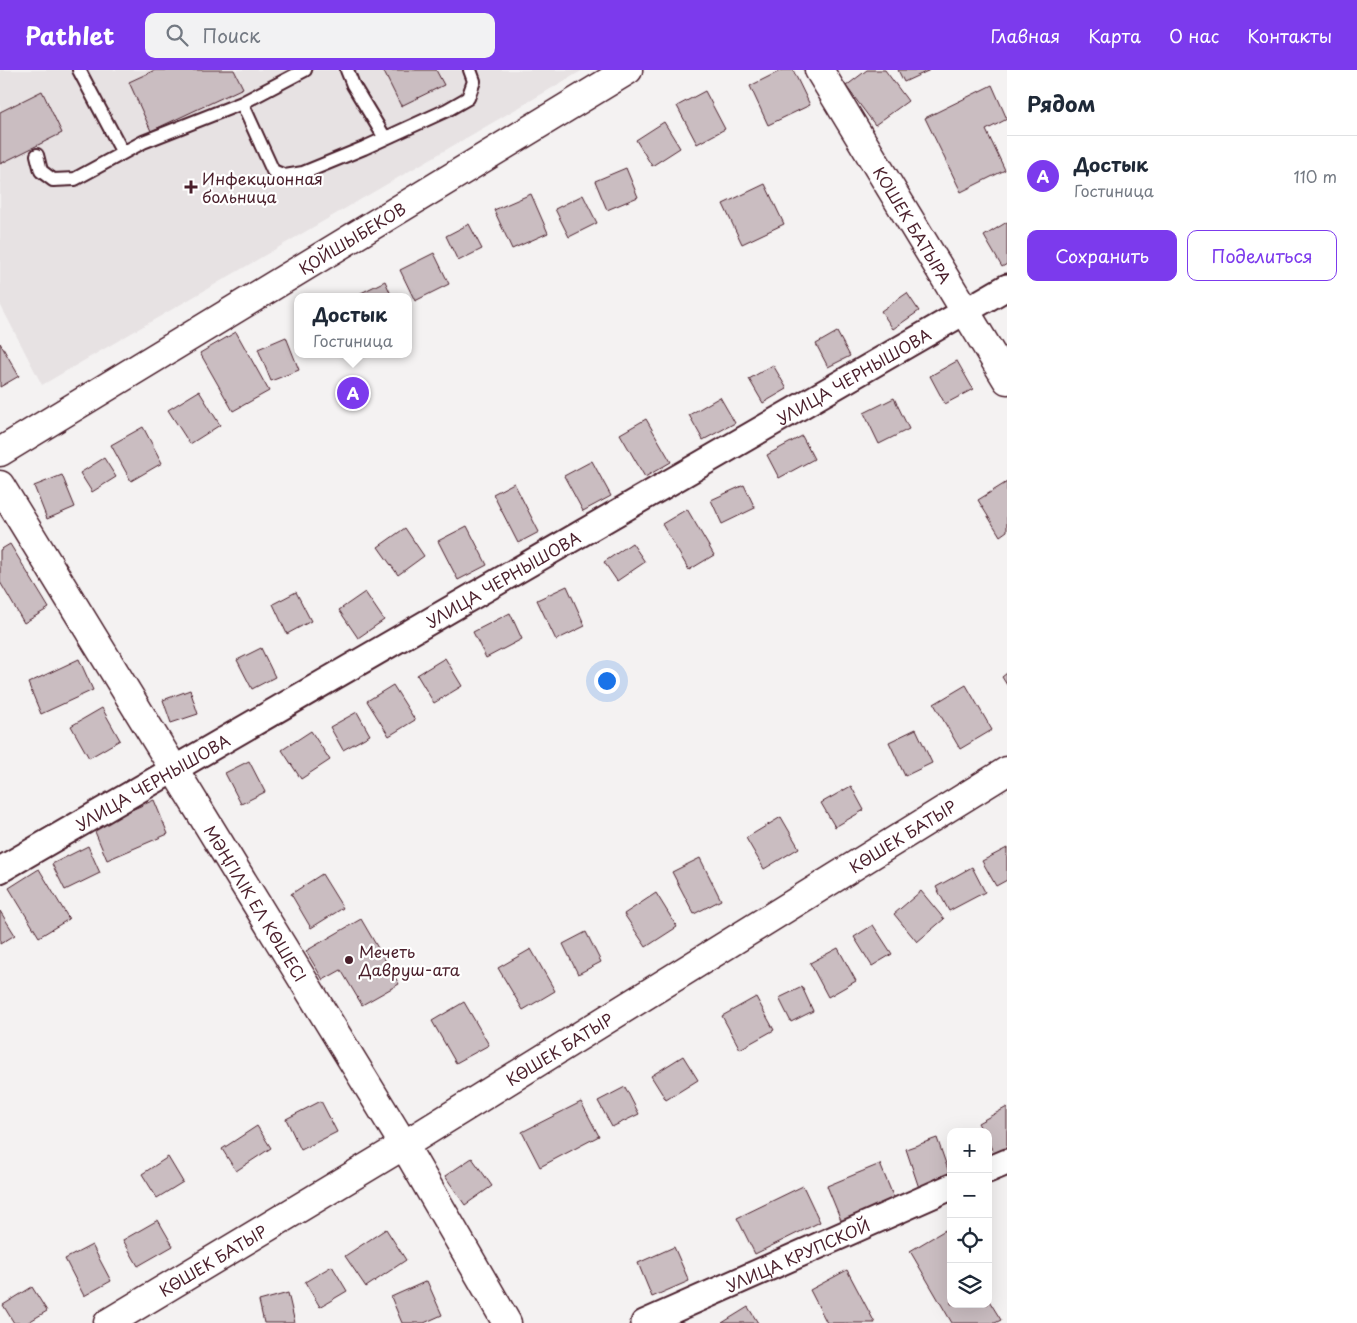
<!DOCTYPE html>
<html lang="ru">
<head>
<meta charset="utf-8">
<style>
  :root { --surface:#fff; --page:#f2f2f3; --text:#1f2937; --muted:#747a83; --line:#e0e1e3; --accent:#7c3aed }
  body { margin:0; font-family:"Playpen Sans",sans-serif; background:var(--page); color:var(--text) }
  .controls { position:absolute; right:15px; bottom:15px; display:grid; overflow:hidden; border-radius:10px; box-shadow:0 5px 20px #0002 }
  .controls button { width:45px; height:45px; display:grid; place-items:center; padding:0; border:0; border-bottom:1px solid var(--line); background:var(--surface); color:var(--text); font:25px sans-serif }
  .you { position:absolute; left:606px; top:610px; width:18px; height:18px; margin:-12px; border:4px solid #fff; border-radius:50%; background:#1a73e8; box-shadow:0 0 0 8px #1a73e833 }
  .badge { display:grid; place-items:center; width:32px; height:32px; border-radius:50%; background:var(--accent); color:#fff; font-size:16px; font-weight:700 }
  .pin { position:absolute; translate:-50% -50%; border:2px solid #fff; box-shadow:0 1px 5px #0006 }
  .popup { position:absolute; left:294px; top:223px; width:118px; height:65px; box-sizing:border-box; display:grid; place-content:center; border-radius:10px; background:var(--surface); filter:drop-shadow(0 1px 4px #0005); font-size:16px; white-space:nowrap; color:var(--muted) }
  .popup b { font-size:19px; color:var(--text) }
  .popup::after { content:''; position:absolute; left:50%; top:100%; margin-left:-10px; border:10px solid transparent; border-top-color:var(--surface) }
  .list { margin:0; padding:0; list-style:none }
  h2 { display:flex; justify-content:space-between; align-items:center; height:65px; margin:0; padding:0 20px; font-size:21px }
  h2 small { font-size:16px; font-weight:400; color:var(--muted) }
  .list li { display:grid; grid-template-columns:32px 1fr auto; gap:15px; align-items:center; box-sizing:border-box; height:80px; padding:0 20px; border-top:1px solid var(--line) }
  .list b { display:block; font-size:19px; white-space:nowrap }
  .list p { margin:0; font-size:16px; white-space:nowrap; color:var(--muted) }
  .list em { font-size:16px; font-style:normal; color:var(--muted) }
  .actions { display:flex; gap:10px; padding:15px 20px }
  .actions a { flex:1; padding:11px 0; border:1px solid var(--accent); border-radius:10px; text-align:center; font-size:18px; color:var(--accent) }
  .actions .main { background:var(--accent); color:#fff }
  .icon { flex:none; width:28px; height:28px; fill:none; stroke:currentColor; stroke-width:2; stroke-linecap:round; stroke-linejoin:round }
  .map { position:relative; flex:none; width:1007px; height:1253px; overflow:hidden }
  header { display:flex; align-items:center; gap:30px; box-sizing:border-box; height:70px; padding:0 25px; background:var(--accent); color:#fff }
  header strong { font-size:24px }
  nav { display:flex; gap:28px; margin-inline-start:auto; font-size:18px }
  .search { width:350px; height:45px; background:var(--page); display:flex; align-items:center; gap:12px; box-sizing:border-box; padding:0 18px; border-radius:10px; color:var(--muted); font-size:19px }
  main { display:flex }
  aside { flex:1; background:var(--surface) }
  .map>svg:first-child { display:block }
  .built { fill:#e7e2e3 }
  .building { fill:#cabdc1; stroke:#4a1f2b }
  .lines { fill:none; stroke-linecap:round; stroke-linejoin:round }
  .lane-casing { stroke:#4a1f2b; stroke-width:16 }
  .street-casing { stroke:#4a1f2b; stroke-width:29 }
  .secondary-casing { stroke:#4a1f2b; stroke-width:31 }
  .lane { stroke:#fff; stroke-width:12 }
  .street { stroke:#fff; stroke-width:25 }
  .secondary { stroke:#fff; stroke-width:28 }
  .poi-dot { fill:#4a1f2b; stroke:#fff; stroke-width:2 }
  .labels { text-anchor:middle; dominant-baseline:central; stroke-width:4.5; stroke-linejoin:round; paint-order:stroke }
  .poi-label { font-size:16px; fill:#4a1f2b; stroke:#fff; text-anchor:start }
  .street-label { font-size:16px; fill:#4a1f2b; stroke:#fff }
</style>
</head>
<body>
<header>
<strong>Pathlet</strong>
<div class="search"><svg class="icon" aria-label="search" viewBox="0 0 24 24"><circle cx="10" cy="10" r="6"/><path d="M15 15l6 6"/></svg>Поиск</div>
<nav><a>Главная</a><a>Карта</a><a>О нас</a><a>Контакты</a></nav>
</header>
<main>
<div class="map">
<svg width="1007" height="1253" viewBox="0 0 1007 1253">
  <rect width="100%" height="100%" fill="#f4f2f2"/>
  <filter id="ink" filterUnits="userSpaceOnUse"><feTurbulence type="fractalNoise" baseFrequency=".02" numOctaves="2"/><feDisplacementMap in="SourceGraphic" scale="10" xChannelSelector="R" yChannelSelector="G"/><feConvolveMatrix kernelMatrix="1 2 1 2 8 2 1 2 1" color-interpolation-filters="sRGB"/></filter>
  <g filter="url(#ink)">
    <path class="built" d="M0,0H583L42,315L0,234Z"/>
    <path class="building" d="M155,0H234L243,18L151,61L129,12Z
      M383,0H436L444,15L401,36Z
      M782,0H793L810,35L768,55L750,16Z
      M867,0H885L908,31L875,55L846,16Z
      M898,0H930L904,12Z
      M992,15L1007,49L986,60L1005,100L961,122L925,48Z
      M42,21L62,63L0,94V42Z
      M705,21L725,59L697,74L677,36Z
      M664,52L680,78L652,96L636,70Z
      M626,98L638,127L607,140L595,111Z
      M765,114L784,154L742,174L723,134Z
      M531,124L548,163L512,179L494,140Z
      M583,125L597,153L569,167L555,139Z
      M1007,152V194L1002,197L984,166Z
      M469,154L482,179L458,191L446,166Z
      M434,183L449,214L415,231L400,200Z
      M385,211L392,227H358L357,225Z
      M907,223L919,241L893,259L881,241Z
      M236,262L269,321L233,341L200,283Z
      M837,262L850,286L828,297L816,274Z
      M286,267L299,300L271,311L258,279Z
      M0,273L19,306L0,317Z
      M957,291L973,319L945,334L930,306Z
      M773,295L787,319L763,333L749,309Z
      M199,321L220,355L190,374L168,340Z
      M720,327L735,353L703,370L689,345Z
      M894,328L909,359L879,374L864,343Z
      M646,349L671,392L645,407L620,364Z
      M143,357L162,393L131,411L111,375Z
      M802,366L814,389L779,408L767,385Z
      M104,388L116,407L92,422L80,403Z
      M592,391L611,426L583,441L564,406Z
      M62,405L75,437L47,449L34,416Z
      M1007,412V461L1000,466L978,430Z
      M514,413L539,462L518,473L493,424Z
      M744,415L755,438L722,454L711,430Z
      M687,439L714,485L689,500L662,454Z
      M467,456L487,495L458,510L438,471Z
      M405,458L424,486L398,505L378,477Z
      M632,473L645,492L617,511L604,492Z
      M10,474L49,538L24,553L0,512V480Z
      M567,516L585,556L556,570L537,530Z
      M296,522L311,551L287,564L273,534Z
      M365,522L384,550L358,568L339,540Z
      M510,543L522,569L486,588L473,562Z
      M261,578L275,607L252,619L237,590Z
      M445,588L462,616L434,633L417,605Z
      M79,589L93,620L41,644L28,613Z
      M1007,603V615L1002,607Z
      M393,615L415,650L389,666L367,631Z
      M966,615L992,660L960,679L934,634Z
      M190,620L198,644L171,653L163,630Z
      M102,638L120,670L89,688L71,656Z
      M357,642L370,665L343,680L330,657Z
      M916,659L932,693L905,706L889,672Z
      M311,661L330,690L301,709L282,680Z
      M249,691L265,722L241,734L225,703Z
      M851,716L864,740L835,757L821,733Z
      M154,730L168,764L107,790L93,757Z
      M781,747L799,778L764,799L746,768Z
      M88,776L100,803L65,820L52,794Z
      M1007,778V810L996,816L982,791Z
      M700,788L721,830L694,844L672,802Z
      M972,797L985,822L949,841L936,817Z
      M39,799L69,849L39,867L9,818Z
      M322,804L343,838L311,858L291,824Z
      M921,821L944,849L917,872L894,844Z
      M656,823L677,857L646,877L624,844Z
      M0,841L15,865L0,874Z
      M361,849L399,914L362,935L341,900L323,910L306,881Z
      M873,855L892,884L872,896L854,867Z
      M586,862L601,892L578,904L563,874Z
      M838,878L856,911L828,927L810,893Z
      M531,879L555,921L523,940L498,898Z
      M802,917L813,941L791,952L779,928Z
      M756,927L774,960L740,979L722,946Z
      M464,932L489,975L456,993L432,951Z
      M683,986L698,1010L666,1030L651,1006Z
      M625,1017L639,1044L612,1057L598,1031Z
      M321,1031L337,1062L301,1080L286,1049Z
      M581,1032L599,1066L540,1097L522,1062Z
      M1007,1037V1085L998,1090L988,1072V1062H983L978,1053Z
      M257,1056L271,1078L236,1101L222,1079Z
      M937,1068L951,1108L920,1121L906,1079Z
      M168,1087L183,1112L157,1128L142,1104Z
      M472,1088L492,1116L465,1135L445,1106Z
      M880,1094L896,1133L843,1155L827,1116Z
      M803,1116L820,1152L755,1184L737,1148Z
      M158,1150L173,1176L138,1196L123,1170Z
      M386,1159L406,1190L366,1217L345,1186Z
      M947,1159L951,1165V1234H988V1229L1001,1250L995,1253H952L910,1181Z
      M92,1175L111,1211L84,1226L65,1189Z
      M674,1177L689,1211L652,1227L638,1193Z
      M332,1196L347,1221L320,1237L305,1212Z
      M847,1200L875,1253H827L810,1220Z
      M427,1211L442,1245L424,1253H402L391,1227Z
      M32,1217L47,1241L27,1253H14L3,1235Z
      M288,1223L295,1253H264L259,1231Z
      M748,1237L758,1253H722Z"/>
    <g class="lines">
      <g class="lane-casing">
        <path id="lane" d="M79,0L123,83
          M347,0L353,15L385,68
          M242,33L273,101L285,106L303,103L364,78L447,40L468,28L474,11L470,0
          M37,85L41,101L53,110L75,109L143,72L242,33L305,0"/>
      </g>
      <g class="street-casing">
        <g id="street">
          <path id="s1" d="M0,800L1007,217"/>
          <path d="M988,1100L1007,1092"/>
          <path id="s2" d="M644,1253L951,1117"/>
        </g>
      </g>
      <g class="secondary-casing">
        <g id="secondary">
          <path id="s3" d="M819,0L1007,310"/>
          <path id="s4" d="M0,382L628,0"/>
          <path id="s5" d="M0,415L404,1075L507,1253"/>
          <path id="s6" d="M108,1253L404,1075L1007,701"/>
        </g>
      </g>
      <use href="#lane" class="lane"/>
      <use href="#street" class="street"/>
      <use href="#secondary" class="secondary"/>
    </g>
  </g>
  <g class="poi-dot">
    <path d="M188.5 109.5h5v5h5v5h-5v5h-5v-5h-5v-5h5z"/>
    <circle cx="349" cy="890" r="5"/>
  </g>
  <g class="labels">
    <g class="poi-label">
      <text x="202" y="108">Инфекционная<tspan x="202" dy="18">больница</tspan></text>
      <text x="359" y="881">Мечеть<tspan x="359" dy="18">Давруш-ата</tspan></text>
    </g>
    <g class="street-label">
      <text stroke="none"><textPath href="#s3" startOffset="181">КОШЕК БАТЫРА</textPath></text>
      <text stroke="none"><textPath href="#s4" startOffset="412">ҚОЙШЫБЕКОВ</textPath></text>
      <text stroke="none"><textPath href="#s1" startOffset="986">УЛИЦА ЧЕРНЫШОВА</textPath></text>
      <text stroke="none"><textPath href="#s1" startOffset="581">УЛИЦА ЧЕРНЫШОВА</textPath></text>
      <text stroke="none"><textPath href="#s1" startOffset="176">УЛИЦА ЧЕРНЫШОВА</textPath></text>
      <text stroke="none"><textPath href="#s6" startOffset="932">КӨШЕК БАТЫР</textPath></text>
      <text stroke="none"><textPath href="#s5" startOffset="490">МӘҢГІЛІК ЕЛ КӨШЕСІ</textPath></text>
      <text stroke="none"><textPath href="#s6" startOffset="528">КӨШЕК БАТЫР</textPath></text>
      <text stroke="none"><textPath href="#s2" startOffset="168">УЛИЦА КРУПСКОЙ</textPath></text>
      <text stroke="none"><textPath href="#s6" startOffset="122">КӨШЕК БАТЫР</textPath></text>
    </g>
  </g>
</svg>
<div class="controls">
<button>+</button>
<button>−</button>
<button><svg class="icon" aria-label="locate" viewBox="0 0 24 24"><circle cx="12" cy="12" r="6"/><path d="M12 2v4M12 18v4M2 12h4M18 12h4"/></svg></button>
<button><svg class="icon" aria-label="layers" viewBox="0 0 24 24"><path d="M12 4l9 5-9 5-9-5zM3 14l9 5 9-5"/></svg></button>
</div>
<div class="you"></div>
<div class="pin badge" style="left:353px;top:323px">A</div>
<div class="popup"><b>Достык</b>Гостиница</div>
</div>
<aside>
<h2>Рядом<small></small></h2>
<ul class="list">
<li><span class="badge">A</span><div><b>Достык</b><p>Гостиница</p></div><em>110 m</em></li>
</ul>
<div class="actions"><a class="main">Сохранить</a><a>Поделиться</a></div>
</aside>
</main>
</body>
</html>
